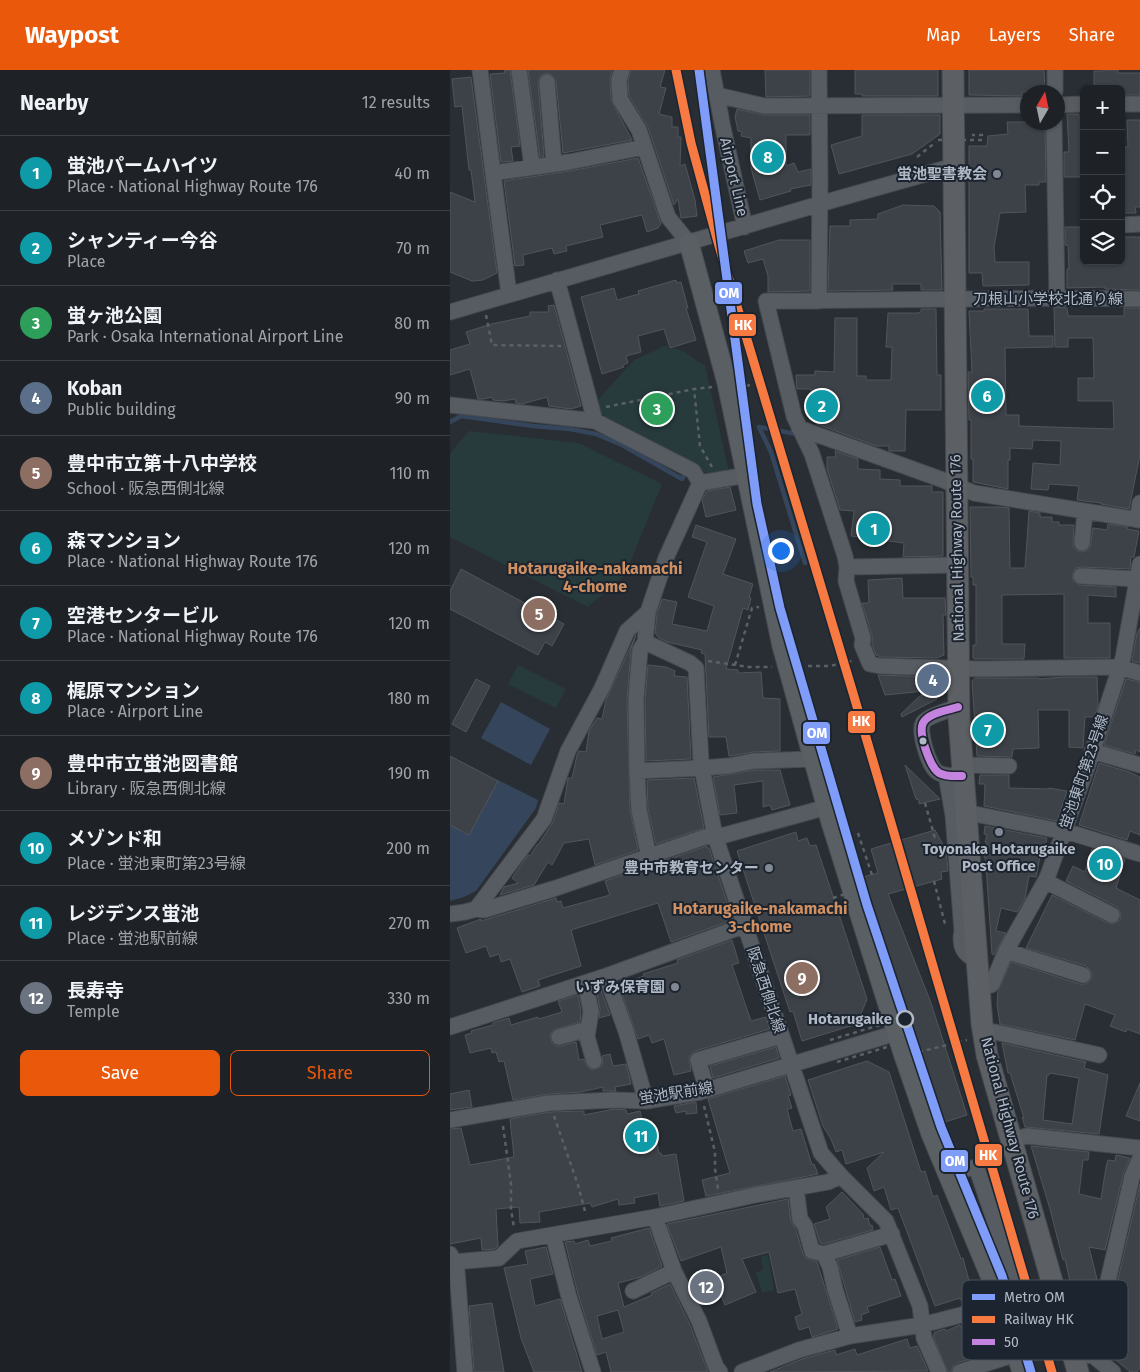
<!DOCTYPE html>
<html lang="en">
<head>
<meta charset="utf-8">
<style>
  :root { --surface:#1e2227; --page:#262a2f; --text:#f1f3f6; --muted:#a1a4a7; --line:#3c3f44; --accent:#ea580c }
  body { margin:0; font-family:"Fira Sans","Noto Sans JP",sans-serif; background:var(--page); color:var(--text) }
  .controls { position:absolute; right:15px; top:15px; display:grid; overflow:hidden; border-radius:8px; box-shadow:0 1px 4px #0004 }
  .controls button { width:45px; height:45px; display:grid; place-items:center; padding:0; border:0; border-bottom:1px solid var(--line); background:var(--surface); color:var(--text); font:25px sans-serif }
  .compass { position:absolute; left:570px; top:15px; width:45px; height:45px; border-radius:50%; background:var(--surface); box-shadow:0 1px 4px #0004; rotate:9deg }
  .you { position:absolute; left:330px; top:480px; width:18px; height:18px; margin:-12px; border:4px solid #fff; border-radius:50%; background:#1a73e8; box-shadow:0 0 0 8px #1a73e833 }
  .badge { display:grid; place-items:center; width:32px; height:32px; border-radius:50%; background:var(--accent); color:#fff; font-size:16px; font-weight:700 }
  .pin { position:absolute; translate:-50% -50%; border:2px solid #fff; box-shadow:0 1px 5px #0006 }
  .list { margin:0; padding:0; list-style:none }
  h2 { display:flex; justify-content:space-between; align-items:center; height:65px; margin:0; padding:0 20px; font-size:21px }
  h2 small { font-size:16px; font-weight:400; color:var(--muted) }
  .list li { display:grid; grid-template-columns:32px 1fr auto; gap:15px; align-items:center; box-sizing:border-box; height:75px; padding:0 20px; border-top:1px solid var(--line) }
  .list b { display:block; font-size:19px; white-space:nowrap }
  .list p { margin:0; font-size:16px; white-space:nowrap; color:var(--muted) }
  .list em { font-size:16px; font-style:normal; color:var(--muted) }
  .actions { display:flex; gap:10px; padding:15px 20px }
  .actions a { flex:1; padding:11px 0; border:1px solid var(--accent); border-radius:8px; text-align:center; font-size:18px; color:var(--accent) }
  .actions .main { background:var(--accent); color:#fff }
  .icon { flex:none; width:28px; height:28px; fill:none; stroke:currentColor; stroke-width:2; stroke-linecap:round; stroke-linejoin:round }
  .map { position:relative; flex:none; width:690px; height:1302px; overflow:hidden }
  header { display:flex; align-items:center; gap:30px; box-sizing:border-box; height:70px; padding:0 25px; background:var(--accent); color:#fff }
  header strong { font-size:24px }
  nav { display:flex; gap:28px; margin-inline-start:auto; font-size:18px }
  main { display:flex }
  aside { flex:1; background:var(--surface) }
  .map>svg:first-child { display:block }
  .green { fill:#273a3c }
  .water { fill:#35465c }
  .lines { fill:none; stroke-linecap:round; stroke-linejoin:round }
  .stream { stroke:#35465c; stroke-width:4.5 }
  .building { fill:#3d4248; stroke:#50555c; fill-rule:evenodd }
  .minor-casing { stroke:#464a4f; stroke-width:17 }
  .major-casing { stroke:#454a51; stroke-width:21 }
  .highway-casing { stroke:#45494f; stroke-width:23 }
  .path { stroke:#5b6067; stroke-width:2.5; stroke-dasharray:4 4; stroke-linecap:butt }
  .minor { stroke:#575c63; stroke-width:15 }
  .major { stroke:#5a5f64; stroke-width:19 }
  .highway { stroke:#5c5f63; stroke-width:21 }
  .path-bridge { stroke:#5b6067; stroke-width:2.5; stroke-dasharray:4 4; stroke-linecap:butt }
  .bus-1-casing { stroke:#1b242f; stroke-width:11 }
  .bus-1 { stroke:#c483df; stroke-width:8 }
  .rail-1-casing { stroke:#1b242f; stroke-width:12 }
  .rail-1 { stroke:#f67a42; stroke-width:9 }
  .metro-1-casing { stroke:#1b242f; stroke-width:12 }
  .metro-1 { stroke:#7f9cf8; stroke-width:9 }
  .poi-dot { fill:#818893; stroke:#1b242f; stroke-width:2 }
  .bus-dot { fill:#b1b9c6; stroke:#1b242f; stroke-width:2 }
  .stop-dot { fill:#1b242f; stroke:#b1b9c6; stroke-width:2.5 }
  .labels { text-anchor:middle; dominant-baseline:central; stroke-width:4; stroke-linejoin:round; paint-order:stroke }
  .poi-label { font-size:15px; font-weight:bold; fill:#b1b9c6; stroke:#1b242f; text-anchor:end }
  .street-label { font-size:15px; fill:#b1b9c6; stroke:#1b242f }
  .stop-label { font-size:15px; font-weight:bold; fill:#b1b9c6; stroke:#1b242f; text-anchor:end }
  .neighbourhood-label { font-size:16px; font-weight:bold; fill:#d09062; stroke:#1b242f }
  .key { fill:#1b242f; stroke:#48515c; stroke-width:1 }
  .key-label { font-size:14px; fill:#b1b9c6 }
  .line-badge { stroke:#1b242f; stroke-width:2 }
  .badge-label { font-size:14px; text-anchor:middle; font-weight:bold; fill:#fff }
</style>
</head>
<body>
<header>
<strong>Waypost</strong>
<nav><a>Map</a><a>Layers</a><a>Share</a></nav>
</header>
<main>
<aside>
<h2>Nearby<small>12 results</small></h2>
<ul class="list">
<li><span class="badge" style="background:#0f9aa8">1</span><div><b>蛍池パームハイツ</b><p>Place · National Highway Route 176</p></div><em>40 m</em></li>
<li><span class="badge" style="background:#0f9aa8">2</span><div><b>シャンティー今谷</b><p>Place</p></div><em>70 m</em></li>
<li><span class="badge" style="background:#2e9e5b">3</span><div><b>蛍ヶ池公園</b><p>Park · Osaka International Airport Line</p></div><em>80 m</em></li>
<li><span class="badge" style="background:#5c6f8a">4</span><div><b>Koban</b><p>Public building</p></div><em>90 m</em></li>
<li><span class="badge" style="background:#8d6e63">5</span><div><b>豊中市立第十八中学校</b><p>School · 阪急西側北線</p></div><em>110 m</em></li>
<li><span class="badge" style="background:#0f9aa8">6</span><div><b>森マンション</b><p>Place · National Highway Route 176</p></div><em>120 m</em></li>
<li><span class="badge" style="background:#0f9aa8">7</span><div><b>空港センタービル</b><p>Place · National Highway Route 176</p></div><em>120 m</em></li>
<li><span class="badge" style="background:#0f9aa8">8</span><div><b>梶原マンション</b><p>Place · Airport Line</p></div><em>180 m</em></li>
<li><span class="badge" style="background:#8d6e63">9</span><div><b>豊中市立蛍池図書館</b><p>Library · 阪急西側北線</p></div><em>190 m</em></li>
<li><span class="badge" style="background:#0f9aa8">10</span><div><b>メゾンド和</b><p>Place · 蛍池東町第23号線</p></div><em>200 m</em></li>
<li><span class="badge" style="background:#0f9aa8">11</span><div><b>レジデンス蛍池</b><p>Place · 蛍池駅前線</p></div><em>270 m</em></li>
<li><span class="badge" style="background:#6b7280">12</span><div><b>長寿寺</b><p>Temple</p></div><em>330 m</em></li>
</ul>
<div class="actions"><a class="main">Save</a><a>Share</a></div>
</aside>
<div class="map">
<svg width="690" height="1302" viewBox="0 0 690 1302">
  <rect width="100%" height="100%" fill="#282e34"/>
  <path class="green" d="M217,275L219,279C234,276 242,290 255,295L279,402L260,405L150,346L146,332L184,290Z
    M19,361L129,373L212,414L175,505L138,537L0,467V385L1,382Z
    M68,595L116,619L106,638L58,614Z
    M318,1185L324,1220L312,1223L306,1202L313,1200L311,1186Z"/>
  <path class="water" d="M51,632L100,659L81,695L31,668Z
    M48,710L88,730L86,738L26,821L14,827L0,831V755L19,765Z"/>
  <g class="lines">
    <path class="stream" d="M0,352L11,346L83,356L120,359L146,364L172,375L232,409L233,407
      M309,357L321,382L355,493
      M309,357L346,364"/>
  </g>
  <path class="building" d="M54,0H60L70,76L61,77L63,91L51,92L40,4L55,3Z
    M78,0H162L160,10L161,30L182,70L113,83L106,11L101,4L96,3L91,5L88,12L94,86L90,87Z
    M181,0H215L210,17L216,18L209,44L222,47V57H228V67H231L230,96L235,94L245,130L247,146L231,148L228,129L224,135L198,57L179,26L178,11Z
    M315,0H360V26L316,27Z
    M405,0H488V26H412V24H405Z
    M519,0H594L595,22H572V26L519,25Z
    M653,0H668V3H690V25H671V19H644V1H653Z
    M21,7L47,203L33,210L22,211L0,202V122L25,132L21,100H19L12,36L5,37L2,9Z
    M287,39L314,45H360V65H336V96L344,93L348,102L361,99V115L340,119L341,121L310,130L301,98V68L291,66L292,62L288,61L285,47Z
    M617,44H629V48H634V107H614V82H619Z
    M412,45H490V64L462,84L389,104L381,75L412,66Z
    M677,50H690V137H685L686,143H671V77H678Z
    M557,52H595L596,112H589V115H575L576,142L550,143L544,177L545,192H579V215L533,216L532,203H519V76H537L538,66L558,64Z
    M188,88L211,154L208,158L197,162L192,145L150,155L153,167L116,176L117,181L104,184L102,178L73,185L74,195L65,196L54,111L120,101Z
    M453,135L484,136L490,142L492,220H471V214H442L443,220L378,221L380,156H400V150L428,149V144Z
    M615,157H631V162H634V191H671V167H690V220L655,219V217L617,218V199H619L618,175H615Z
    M329,170H360V221L318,222V206L313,189L298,193L294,181Z
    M226,210L227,213L231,212L238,238H236L246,270L220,278L214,259L188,266L191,282L176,286L178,293L173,295L174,297L152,304L131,227L164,218L167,230L189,224L188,221Z
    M104,235L131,336L121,339L99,336L97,327L72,334L66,333L65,329L53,331L43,330L42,327L34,329H28L20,299L0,305V280L20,274L16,262L41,254L80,246V242H99L98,236Z
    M604,237L617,238L618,246H674V238H690V385L679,439L651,434V433L627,430L629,416L599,414L598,420L581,419L583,393L610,395L611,371L583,370L582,379L560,378V390H558V419L523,412V389H521V350H519L518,302H522L519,241H534V239H578L579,266H603V277L555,278L556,345H569V356L664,359L663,331H628V308H644L643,268H618V277H605Z
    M471,239H486L487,305H491V340H456L455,381H439V376H426L367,354V352L363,351L361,319H347L346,305H365V301L384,302L385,248H407V306H416V310H441L442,277H436L438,243H468L471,242Z
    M385,381L408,389V399L430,400V409L450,410V416H482V422H493V486L453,487L454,473L401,466L404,441L390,440L377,399V387H386Z
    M280,417L286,440L256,447L252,430L257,421Z
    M520,437H549L559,438L560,498H575L579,441L590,443V447H602V452H609V455H624L623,476L626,480L631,482L636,481L640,478L643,458L657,460L658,454L678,457L677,459L689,461L684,487H681L680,499L631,497L626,498L622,505L623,511L630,515L666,517V527L638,525V553H660V588H614V524L552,525V574H575L574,589H525L523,588V575H526V515H523V507H521Z
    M246,455L286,469L273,504L303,514L299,527L301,528L298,540L293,538L276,599L288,600V603L311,602L313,628L330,629V681L304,682L279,686L276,667H259L255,584L251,583L252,580L217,572L209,568L205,563L207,544L212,529L227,532L222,554L257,561L264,536L238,527L257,472L242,467Z
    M11,499L114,554L102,576L95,572L88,585L0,539V521Z
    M452,508L453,528H495L496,545H493L494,585L487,588L431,587L426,585L422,574V565L412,533H419L418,510Z
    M690,558V593L682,591L687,563Z
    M186,565L181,579L177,629L180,740L188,780L145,795L139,769L114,773L102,795L98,792L84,815L50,825L54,817L68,813L62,808L78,785L80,786L87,775H88L103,752L109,733L114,734L118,708H122L127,685L129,681L136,682L139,661L147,648L152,649L156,630Z
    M198,595L216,597L225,601L224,606L237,607L241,689L196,691L195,629Z
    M428,605L488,607L489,614L487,615V620H482L487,629L452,647L451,644L475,621L435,625Z
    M614,607H647L648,636L644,647H635L633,678L619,677V640H588L589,678L563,679L562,687L527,686L522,611L525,608H589V609Z
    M26,609L40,616L16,662L2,654Z
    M676,609L690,612V682L686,680L685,684L654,675Z
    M0,686L48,711L19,765L0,755Z
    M649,693L679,702L690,707V765L680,761L677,770L629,755Z
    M455,695L490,729L469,734V730L466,729Z
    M305,700H330L340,735L322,740L320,735L313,737V711L284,715L287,743L270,745L263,707Z
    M530,705H559V718L599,719V718L617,721L607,751L534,736L535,714H529Z
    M244,708L254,758L206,774L198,739L197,710Z
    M535,756L597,768L594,782H591L586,807L579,806L575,829L567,842L551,838L546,861L556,863L544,885L542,884L536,795H535L536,789L534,788L537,773L535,772L537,765L534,764Z
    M485,760L496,780L498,801L491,802L492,809L438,824L481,933L517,1045L489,1054L464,979L412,812H415L413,807L428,803L421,779Z
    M346,762L348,771L357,768L360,776L366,775L417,929L407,954L352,971L343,941L340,942L287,781Z
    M257,776V778H259L283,850L221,872L208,833L121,860L131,896L88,910L90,916L72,922L60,889L51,892L49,884L40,887L36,876L16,883L7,858L31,849V851L106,828L107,832L111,831L113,838L160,825L155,811Z
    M642,779L675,789L666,818L690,830V964L677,959L676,962L660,956L665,945L635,934L625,970L550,954L547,935L548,921L561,892L630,914H636L642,908V902L636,896L576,878L602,825L658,853L663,854L670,850L671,844L667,837L616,811L623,796L635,802Z
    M282,870L289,893L282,895L301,951L316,947L320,959L245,981L241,984L239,988L241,1001L224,1005L214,969L202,973L199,965L188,969L169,915L194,906L193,904L228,893L227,890Z
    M150,918L160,945L149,948L150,939L146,919Z
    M128,925L131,941L130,952L103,960L100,965L102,973L106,976H111L126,972L129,990L134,989L137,997L142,1000L151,997L153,993L152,986L160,984L163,996L176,994L181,1014L165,1017L166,1021H153V1017L131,1022L98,1024L63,1030L54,991L49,992L46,982L42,983L41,978L20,983L15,965L22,963L21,961L43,955V953L59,948L61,955L88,947L89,949L112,942L108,931Z
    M552,973L636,992L634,998L658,1005L649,1064L575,1057L572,1047L574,1048L560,1003H558ZM600,1003L629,1008L622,1054L593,1050L597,1005H599Z
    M326,977L329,988L263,1008L260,996Z
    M417,991L439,1002L471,1102L475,1101L483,1127L487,1125L511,1189L513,1188L523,1226L510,1230V1228L485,1236L448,1138L441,1140L434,1117L424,1121L417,1098L434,1082L396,1094L392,1080L386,1082L381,1069L373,1056L358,1010Z
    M335,1006L341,1025L338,1026L342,1038L337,1039L343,1061L351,1059L362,1095L364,1094L368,1104L256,1126L252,1110L280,1103L258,1029Z
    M690,1013V1051L676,1046Z
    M19,1020L22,1037L0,1040V1024Z
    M246,1032L247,1043L236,1044V1041L226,1043L224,1036Z
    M164,1039L176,1040L177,1044L190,1041L193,1053L202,1051L209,1083H211L212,1086L226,1084L234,1131L210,1136L208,1123L184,1128L185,1133L169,1135L168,1129L142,1137L140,1133L89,1142L90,1152L70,1153L69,1137L46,1139L48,1176L45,1179L32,1180L31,1168L0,1174V1059L11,1058L20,1095L64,1087L60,1049L100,1042L134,1041V1045Z
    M581,1076L639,1082L638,1090H633L629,1124L651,1129L656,1097L658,1090L665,1091L666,1085L680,1088L673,1105L655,1180L639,1177L648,1213L636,1264L624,1229L615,1189L613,1190L600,1139Z
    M690,1114V1298L687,1302H680L652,1278Z
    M392,1122L413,1144L414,1149L418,1148L420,1156L422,1155L423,1160L374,1174L370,1173L364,1154L380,1149L376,1137Z
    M338,1129L341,1151L346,1160L353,1184L356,1188L367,1192L388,1259L362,1267L359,1257L349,1260L345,1247L352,1244L345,1219L328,1223L319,1182L292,1189L306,1222L275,1235L264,1209L277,1203L271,1177L231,1191L217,1154Z
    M199,1158L212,1196L191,1207L168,1213L174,1237L202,1225L201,1223L220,1214L240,1255L258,1302H161L156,1282L147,1285L128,1224L115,1172L124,1171L125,1174L138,1170L140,1176L162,1171L161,1168ZM168,1240L174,1262L152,1269L147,1246Z
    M96,1177L103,1204L80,1209L85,1236L110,1229L132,1302H84L71,1268L54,1198L78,1194L75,1181Z
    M430,1177L442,1210L445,1209L451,1226L417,1237L419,1242L411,1245L412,1250L405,1252L387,1190Z
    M42,1233L54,1302H24L19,1236Z
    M535,1249L546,1281L507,1293L503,1296L501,1302H498L483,1266L485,1262L495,1259L496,1261L510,1255L511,1257Z
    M457,1269L460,1278L467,1276L478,1301L320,1302L352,1289L385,1280L386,1285L405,1279L407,1285Z"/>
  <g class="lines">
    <g class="minor-casing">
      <path id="minor" d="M30,0L43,103
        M69,0L82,97
        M172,0L169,10L170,29L189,60L218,147L239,173
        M262,0L273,58L295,157
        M605,0V22
        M97,12L104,94
        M267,25L314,36L578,35
        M671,34H690
        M608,35L634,34
        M604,52L607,228
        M671,155L690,154
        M107,210L145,351
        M59,224L43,103L119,92L194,77
        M690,229L607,228L316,231L344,346L362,384L395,486L397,497L396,511L413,568L412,575L420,594L430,596L531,599L669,597L690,603
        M369,231L370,110L369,0
        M0,242L387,129L504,96
        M0,335L145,351L243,401L250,413
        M349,358L493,410L524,423L690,450
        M297,405L250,413L216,488L198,542L195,572L240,593L246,598L251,693L265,766L371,1083L391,1106L436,1151L470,1236L474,1268L489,1302
        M687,450L690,433
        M632,473L635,442
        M397,497L507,495
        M631,506L687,509
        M195,572L190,580L186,629L187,701L189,740L199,787
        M642,681L690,695
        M511,695L559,696
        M187,701L252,698L278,696L304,691L363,689
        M496,705L503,745L512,861C509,875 513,885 527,890
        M505,706C499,705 491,706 486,701C479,695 468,662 473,653C477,646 500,640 508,637
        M515,742L625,764L690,784
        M595,811L662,845
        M26,839L34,840L103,819L255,767L275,765L377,737
        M0,844L15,842L26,839L94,749L118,681L152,618L177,561L198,542
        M556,881L633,905
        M156,906L176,961L196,1031
        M135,913L141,941L137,967L144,991
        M529,919L541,915L543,912L556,881L597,808L639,692L673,588L690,494
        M0,957L156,906L296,855
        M534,962H545L649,985
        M109,967L138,959
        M257,1020L248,990L331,966
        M0,1050L99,1033L164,1030L196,1031L250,1022L446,963
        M560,1070L577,1066L690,1078
        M499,1107C508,1103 518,1095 527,1099L567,1218C578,1228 593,1230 607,1228
        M346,1118L350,1149L355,1156L362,1181L374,1184
        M205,1147L224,1201L249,1251L266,1297L270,1302
        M103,1165L119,1227L143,1302
        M0,1184L4,1192L49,1188L67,1171L205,1147L305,1125L378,1112L391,1106
        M0,1193L4,1192L7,1201L15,1302
        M183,1221L224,1201
        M400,1266L385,1219L380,1197L374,1184L442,1164
        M641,1284L682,1107L690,1088
        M631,1287L641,1284L663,1302
        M292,1302L349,1280L400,1266L472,1255L550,1235
        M510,1302L566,1284"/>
    </g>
    <g class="major-casing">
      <path id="major" d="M239,173L277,313L332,576L380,749L453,983L481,1064L544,1215L572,1302"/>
    </g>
    <g class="highway-casing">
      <path id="highway" d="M503,0L509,648L527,890L532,954L537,985L628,1302"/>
    </g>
    <path class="path" d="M520,70H532V65H522
      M467,87L486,72
      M36,245L42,275L111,276
      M296,316L304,314
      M156,337L244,319
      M262,397L250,376L244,319L262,317
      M258,591L299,597H322
      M285,595L302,538L309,537
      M358,596H380L402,591
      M475,733L485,768
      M408,763L422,805
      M484,811L495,854
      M469,982L517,970
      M254,1036L265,1082V1099L268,1119
      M104,1046L128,1115L136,1145
      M53,1056L61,1114V1139L64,1158"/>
    <use href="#minor" class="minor"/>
    <use href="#major" class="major"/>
    <use href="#highway" class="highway"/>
    <path class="path-bridge" d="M488,70H517
      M270,148L277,175
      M383,828L414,818
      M380,970L450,949
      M387,992L457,971"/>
    <g class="bus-1-casing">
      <path id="bus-1" d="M508,637C498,640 478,643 473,653C468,663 480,697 489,703C496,707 505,706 512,706"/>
    </g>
    <use href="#bus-1" class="bus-1"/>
    <g class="rail-1-casing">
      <path id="rail-1" d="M226,0L241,73L269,176L403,623L602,1302"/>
    </g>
    <use href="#rail-1" class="rail-1"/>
    <g class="metro-1-casing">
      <path id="metro-1" d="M249,0L307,434L330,538L417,835L491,1057L552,1206L581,1302"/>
    </g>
    <use href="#metro-1" class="metro-1"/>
  </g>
  <g class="poi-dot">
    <circle cx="547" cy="104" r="5"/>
    <circle cx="549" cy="762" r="5"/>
    <circle cx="319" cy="798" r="5"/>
    <circle cx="225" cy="917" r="5"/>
  </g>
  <circle class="bus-dot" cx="473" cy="671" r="4.5"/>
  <circle class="stop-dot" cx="455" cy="949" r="8"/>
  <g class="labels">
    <g class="poi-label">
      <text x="537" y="104">蛍池聖書教会</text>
      <text x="549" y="779" text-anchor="middle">Toyonaka Hotarugaike<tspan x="549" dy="17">Post Office</tspan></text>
      <text x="309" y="798">豊中市教育センター</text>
      <text x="215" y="917">いずみ保育園</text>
    </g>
    <g class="street-label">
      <text transform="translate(284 107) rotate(77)">Airport Line</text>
      <text x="598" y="229">刀根山小学校北通り線</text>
      <text transform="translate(507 478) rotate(-91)">National Highway Route 176</text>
      <text transform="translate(634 702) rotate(-71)">蛍池東町第23号線</text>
      <text transform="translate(316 920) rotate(72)">阪急西側北線</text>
      <text transform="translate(226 1023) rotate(-9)">蛍池駅前線</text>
      <text transform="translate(560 1058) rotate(75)">National Highway Route 176</text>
    </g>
    <g class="stop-label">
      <text x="442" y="949">Hotarugaike</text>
    </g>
    <g class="neighbourhood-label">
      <text x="145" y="498">Hotarugaike-nakamachi<tspan x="145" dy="18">4-chome</tspan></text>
      <text x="310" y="838">Hotarugaike-nakamachi<tspan x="310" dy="18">3-chome</tspan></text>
    </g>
  </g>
  <rect x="512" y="1210" width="166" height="80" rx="8" class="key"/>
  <rect x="522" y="1224" width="23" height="6" fill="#7f9cf8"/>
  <rect x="522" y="1246" width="23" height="7" fill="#f67a42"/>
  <rect x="522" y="1269" width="23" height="6" fill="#c483df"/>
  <g class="key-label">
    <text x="554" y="1232">Metro OM</text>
    <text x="554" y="1254">Railway HK</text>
    <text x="554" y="1277">50</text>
  </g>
  <g class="line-badge">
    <rect x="264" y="211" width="29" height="24" rx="5" fill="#7f9cf8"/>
    <rect x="278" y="243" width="29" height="24" rx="5" fill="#f67a42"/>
    <rect x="397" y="640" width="29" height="24" rx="5" fill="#f67a42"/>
    <rect x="352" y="651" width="29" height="24" rx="5" fill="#7f9cf8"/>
    <rect x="524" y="1073" width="29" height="24" rx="5" fill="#f67a42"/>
    <rect x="490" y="1079" width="29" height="24" rx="5" fill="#7f9cf8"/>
  </g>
  <g class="badge-label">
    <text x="279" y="228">OM</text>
    <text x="293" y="260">HK</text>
    <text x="411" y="656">HK</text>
    <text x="367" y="668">OM</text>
    <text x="538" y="1090">HK</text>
    <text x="505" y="1096">OM</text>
  </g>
</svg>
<div class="controls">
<button>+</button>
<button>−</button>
<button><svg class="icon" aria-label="locate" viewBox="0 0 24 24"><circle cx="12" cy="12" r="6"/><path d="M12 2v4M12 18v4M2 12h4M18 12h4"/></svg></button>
<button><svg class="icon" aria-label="layers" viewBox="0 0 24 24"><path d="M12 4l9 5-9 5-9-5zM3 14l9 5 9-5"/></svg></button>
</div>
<svg class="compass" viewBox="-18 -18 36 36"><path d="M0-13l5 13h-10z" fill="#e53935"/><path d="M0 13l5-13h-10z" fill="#a1a4a7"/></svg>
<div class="you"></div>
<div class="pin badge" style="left:424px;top:459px;background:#0f9aa8">1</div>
<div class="pin badge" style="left:372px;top:336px;background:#0f9aa8">2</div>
<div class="pin badge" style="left:207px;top:339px;background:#2e9e5b">3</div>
<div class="pin badge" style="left:483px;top:610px;background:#5c6f8a">4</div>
<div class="pin badge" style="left:89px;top:544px;background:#8d6e63">5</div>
<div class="pin badge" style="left:537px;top:326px;background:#0f9aa8">6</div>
<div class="pin badge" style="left:538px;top:660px;background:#0f9aa8">7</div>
<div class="pin badge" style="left:318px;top:87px;background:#0f9aa8">8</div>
<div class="pin badge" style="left:352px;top:908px;background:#8d6e63">9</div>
<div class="pin badge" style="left:655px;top:794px;background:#0f9aa8">10</div>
<div class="pin badge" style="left:191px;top:1066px;background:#0f9aa8">11</div>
<div class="pin badge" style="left:256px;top:1217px;background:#6b7280">12</div>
</div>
</main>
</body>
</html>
